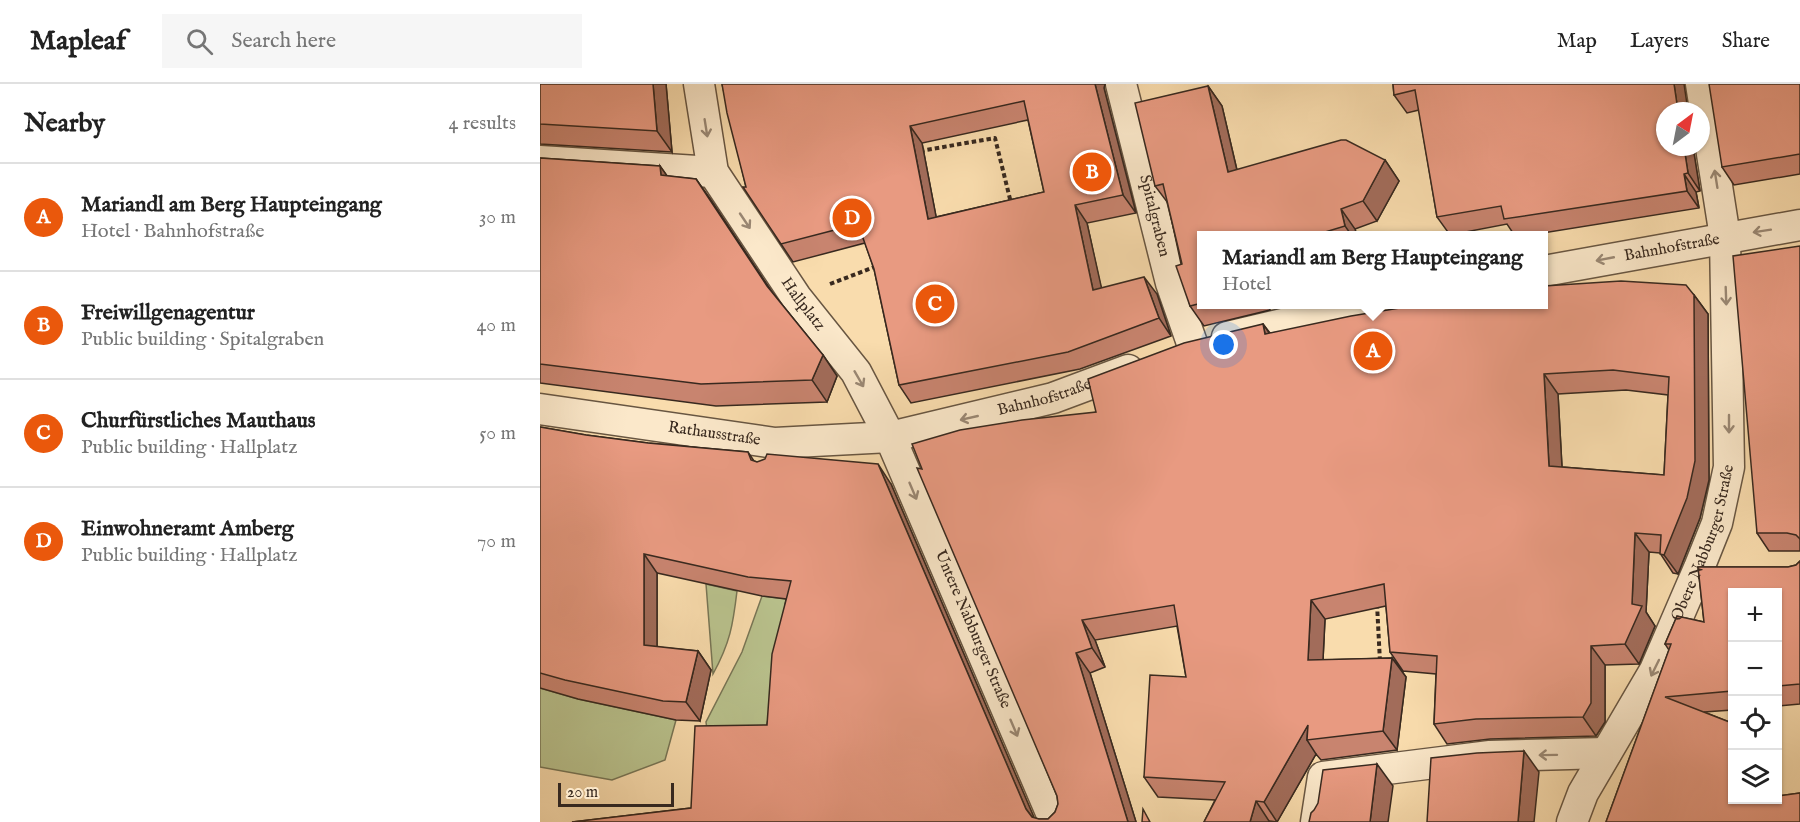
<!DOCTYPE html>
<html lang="en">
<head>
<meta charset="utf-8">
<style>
  :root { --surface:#fff; --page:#f6f6f6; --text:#222; --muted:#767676; --line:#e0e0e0; --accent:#ea580c }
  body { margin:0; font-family:"IM FELL English",serif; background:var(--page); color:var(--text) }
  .controls { position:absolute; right:18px; bottom:18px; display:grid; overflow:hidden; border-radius:0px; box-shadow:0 2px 4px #0004 }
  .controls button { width:54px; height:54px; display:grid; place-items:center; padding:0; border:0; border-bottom:2px solid var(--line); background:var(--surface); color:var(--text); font:30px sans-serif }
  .compass { position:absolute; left:1116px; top:18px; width:54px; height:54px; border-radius:50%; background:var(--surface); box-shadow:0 2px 4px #0004; rotate:32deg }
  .scale { position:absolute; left:18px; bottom:15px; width:116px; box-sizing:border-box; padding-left:6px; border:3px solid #38291f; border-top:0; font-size:16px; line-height:21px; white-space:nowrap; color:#38291f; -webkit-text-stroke:4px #fbe8ca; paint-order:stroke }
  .you { position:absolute; left:684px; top:261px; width:21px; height:21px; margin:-15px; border:4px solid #fff; border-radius:50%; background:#1a73e8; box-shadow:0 0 0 9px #1a73e833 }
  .badge { display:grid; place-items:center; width:39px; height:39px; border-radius:50%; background:var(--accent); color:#fff; font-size:20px; font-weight:700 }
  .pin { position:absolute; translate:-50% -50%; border:3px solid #fff; box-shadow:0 2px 6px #0006 }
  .popup { position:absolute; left:657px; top:147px; width:351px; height:78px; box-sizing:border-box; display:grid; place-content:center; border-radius:0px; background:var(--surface); filter:drop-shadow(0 2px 4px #0005); font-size:20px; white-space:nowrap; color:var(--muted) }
  .popup b { font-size:22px; color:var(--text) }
  .popup::after { content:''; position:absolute; left:50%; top:100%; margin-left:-12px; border:12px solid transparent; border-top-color:var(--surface) }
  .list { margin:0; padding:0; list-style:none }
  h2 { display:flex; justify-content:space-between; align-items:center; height:78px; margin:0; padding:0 24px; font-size:26px }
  h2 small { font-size:20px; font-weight:400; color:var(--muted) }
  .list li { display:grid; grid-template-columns:39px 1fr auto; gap:18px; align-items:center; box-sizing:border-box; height:108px; padding:0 24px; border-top:2px solid var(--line) }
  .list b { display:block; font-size:22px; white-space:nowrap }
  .list p { margin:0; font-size:20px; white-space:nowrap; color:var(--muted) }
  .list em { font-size:20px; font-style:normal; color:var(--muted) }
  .icon { flex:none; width:33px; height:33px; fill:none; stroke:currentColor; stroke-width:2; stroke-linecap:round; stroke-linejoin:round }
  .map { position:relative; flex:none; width:1260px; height:738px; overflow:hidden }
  header { display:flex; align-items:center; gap:36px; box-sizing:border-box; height:84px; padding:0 30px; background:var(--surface); border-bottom:2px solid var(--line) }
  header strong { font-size:28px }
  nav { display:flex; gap:33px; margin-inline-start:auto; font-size:21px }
  .search { width:420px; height:54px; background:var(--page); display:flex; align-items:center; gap:15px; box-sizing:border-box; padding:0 21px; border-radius:0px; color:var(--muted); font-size:22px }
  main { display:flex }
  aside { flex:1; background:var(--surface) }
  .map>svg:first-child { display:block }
  .green { fill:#b9c28d; stroke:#787656; stroke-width:1.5 }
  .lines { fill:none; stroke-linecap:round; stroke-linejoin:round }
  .street-casing { stroke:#685642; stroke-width:33 }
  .path { stroke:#38291f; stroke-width:4; stroke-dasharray:4.5 3; stroke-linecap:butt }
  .street { stroke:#fbe8ca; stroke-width:30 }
  .wall { fill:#c8846f; stroke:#38291f; stroke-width:1.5; fill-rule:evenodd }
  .shaded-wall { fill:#a26c5a; stroke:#38291f; stroke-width:1.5 }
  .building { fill:#e89a81; stroke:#38291f; stroke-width:1.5; fill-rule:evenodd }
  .oneway { stroke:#9a8874 }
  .labels { text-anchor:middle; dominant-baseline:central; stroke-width:4.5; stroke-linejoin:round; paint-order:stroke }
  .street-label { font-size:16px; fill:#38291f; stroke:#fbe8ca }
</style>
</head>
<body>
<header>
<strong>Mapleaf</strong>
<div class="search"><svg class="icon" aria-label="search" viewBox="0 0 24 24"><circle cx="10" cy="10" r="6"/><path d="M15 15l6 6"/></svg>Search here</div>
<nav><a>Map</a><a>Layers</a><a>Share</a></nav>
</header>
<main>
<aside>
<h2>Nearby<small>4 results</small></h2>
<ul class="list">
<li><span class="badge">A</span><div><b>Mariandl am Berg Haupteingang</b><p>Hotel · Bahnhofstraße</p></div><em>30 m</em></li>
<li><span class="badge">B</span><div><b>Freiwillgenagentur</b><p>Public building · Spitalgraben</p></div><em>40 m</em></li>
<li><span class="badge">C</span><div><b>Churfürstliches Mauthaus</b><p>Public building · Hallplatz</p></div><em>50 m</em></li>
<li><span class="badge">D</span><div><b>Einwohneramt Amberg</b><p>Public building · Hallplatz</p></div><em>70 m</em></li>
</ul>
</aside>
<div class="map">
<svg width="1260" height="738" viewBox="0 0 1260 738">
  <rect width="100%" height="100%" fill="#f9dcad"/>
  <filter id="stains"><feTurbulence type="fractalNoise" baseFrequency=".00333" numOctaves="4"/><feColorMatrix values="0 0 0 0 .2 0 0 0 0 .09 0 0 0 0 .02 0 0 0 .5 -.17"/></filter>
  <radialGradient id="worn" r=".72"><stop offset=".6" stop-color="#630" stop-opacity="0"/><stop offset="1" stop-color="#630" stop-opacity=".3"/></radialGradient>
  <path class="green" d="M166,500L197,507C193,541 190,559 173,590Z
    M222,512L265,517L241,661H169L166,638L202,568Z
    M0,604L38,615L136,636L125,676L72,696L0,683Z"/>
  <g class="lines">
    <g class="street-casing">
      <g id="street">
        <path id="s1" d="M159,0L173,88L256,213L316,288L350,353L515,738"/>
        <path id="s2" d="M581,0L631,199L653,262"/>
        <path d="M0,77L173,88"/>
        <path id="s3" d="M1004,187L1260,141"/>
        <path d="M687,253L828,220"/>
        <path id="s4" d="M0,325L235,359L350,353L513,314L588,286"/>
        <path d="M776,738L783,693L950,672L1066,669"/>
        <path id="s5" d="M1032,738L1043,709L1115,586L1159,484L1177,439L1189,383L1185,153L1161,0"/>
      </g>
    </g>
    <path class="path" d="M380,67L455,54L471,119
      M290,200L337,182
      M837,520L840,578"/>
    <use href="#street" class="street"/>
  </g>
  <path class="wall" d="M0,0H126L132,68L0,60Z
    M182,0H565L564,4L596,129L547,139L561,204L617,210L631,252L540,285L371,319L359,301L334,185L325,159L253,178L241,160L206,103ZM488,36L504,108L396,133L382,59Z
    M853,0H1144L1125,63H1153L1160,107L1156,108L1159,124L984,152H975L967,140L910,151L897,133L879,26L867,29L854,11Z
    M1260,0V90L1194,101L1182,83Z
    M668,2L682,22L697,86L845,76L859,97L837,137L815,145L817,152H662V220H729L730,226L664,242L650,222L628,119L615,102Z
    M0,74L120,82L127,92L156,95L231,207L283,271L297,292L287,318L176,322L0,299Z
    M1260,162V467H1229L1217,449Z
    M1154,211L1168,230L1169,396L1160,434L1138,490L1133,489L1120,469L1109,468L1106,528L1115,542L1099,580L1065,581V638L1056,652L950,655L907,660L894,640L896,590L863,587L850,568L846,522L785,535L783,576L852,574L866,593L857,666L781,676L776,670L737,738L729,737V738H664L675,716L618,713L604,693L646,593L637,542L555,556L565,583L550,589L596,738H32L151,724L227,641L246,515L222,512L117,489V563L158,567L171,586L160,637L136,636L38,615L0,604V343L46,351L108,359L208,368L214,377L217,378L351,400L494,734L499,735H508L515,728L518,720L517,712L382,385L556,328L723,240L730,249ZM1086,306L1128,311L1124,391L1022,383L1018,310Z
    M1260,477V620L1238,622V508H1192V626L1164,628L1192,639V716H1238V712L1260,709V738H1066L1129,566L1125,560L1137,532L1164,538L1158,483H1248L1256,481Z"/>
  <path class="shaded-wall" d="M113,0H126L132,68L117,47Z
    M555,0H565L564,4L596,129L583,111Z
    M1134,0H1144L1148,27H1138Z
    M668,2L682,22L702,108L688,88Z
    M370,42L382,59L400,153L388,135Z
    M1144,63H1153L1160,107L1148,89Z
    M845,76L859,97L837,137L823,117Z
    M120,82L135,103L121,91Z
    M1144,90L1156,108L1159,124L1147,107Z
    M156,95L171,116L242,223L227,202Z
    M535,121L547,139L566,224L553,206Z
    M801,125L815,145L817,152H812L805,142Z
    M604,193L617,210L631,252L619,234Z
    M1154,211L1168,230L1169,396L1160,434L1138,490L1124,471Z
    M723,240L737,260L725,250Z
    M283,271L297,292L287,318L272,296Z
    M1004,290L1018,310L1023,402L1009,382Z
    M338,380L351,400L496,738L486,725Z
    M1095,449L1109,468L1106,528L1115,542L1099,580L1085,560L1092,520Z
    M104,470L117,489V581L104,561Z
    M771,516L785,535L782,596L768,576Z
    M542,536L555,556L565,583L552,564Z
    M1051,562L1065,581V638L1056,652L1043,633Z
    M158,567L171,586L160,637L146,618Z
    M536,569L550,589L596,738H588Z
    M852,574L866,593L857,666L843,647Z
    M768,641L767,656L776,670L737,738L724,718Z
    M984,667L999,688L994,738H978Z
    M1238,668L1240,671L1238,682Z
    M837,680L853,702L848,738H830Z
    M716,717L729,737V738H710Z"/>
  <path class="building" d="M0,0H113L117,47L0,40Z
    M182,0H555L583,111L535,121L553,206L604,193L619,234L528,268L359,301L334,185L318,140L241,160L203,103H206L187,29ZM484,17L504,108L388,135L370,42Z
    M853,0H1134L1138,27H1125V63H1144L1148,89L1144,90L1147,107L964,135L961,122L897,133L875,6L854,11Z
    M1169,0H1260V70L1182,83Z
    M668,2L688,88L801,56H806L845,76L823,117L801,125L805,142L772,152H662V219L650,222L636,182L642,180L623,100L615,102L595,19Z
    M0,74L120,82L121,91L156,95L227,202L283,271L272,296L161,300L0,280Z
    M1260,162V455L1256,451L1247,449H1217L1193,172Z
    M1081,197L1146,201L1154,211L1155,377L1147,414L1124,471L1120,470L1121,451L1095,449L1092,520L1102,522L1085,560L1051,562V619L1043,633L936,635L894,640L897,572L850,568L844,500L771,516L768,576L852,574L843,647L767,656L768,641L724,718L716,717L710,738H664L685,698L604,693L610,591L646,593L634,521L542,536L552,564L536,569L588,738H32L151,724L155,642L227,641L232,570L251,497L208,493L104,470V561L158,567L146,618L123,617L25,596L0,589V343L46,351L108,359L208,368L211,376L217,378L225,375L227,370L338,380L486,725L492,733L499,735H508L515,728L518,720L517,712L377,384L382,385L372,360L420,346L482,336L556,328L548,295L644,259L723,240L725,250L811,232L884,220H1004V202ZM1073,286L1129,293L1124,391L1009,382L1004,290Z
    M1260,477V600L1238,602V508H1192V607L1125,613L1192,639V716H1238V712L1260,709V738H1066L1131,560H1125L1137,532L1164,538L1158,483H1248L1256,481Z
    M984,667L978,738H887L891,674L937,669Z
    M837,680L830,738H769L771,729L774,726L778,719L783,686Z
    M603,725L610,738H602Z"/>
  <defs><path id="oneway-shaft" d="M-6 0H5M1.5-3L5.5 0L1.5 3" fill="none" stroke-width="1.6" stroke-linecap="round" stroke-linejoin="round" transform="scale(1.5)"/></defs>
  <g class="oneway">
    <use href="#oneway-shaft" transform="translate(166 44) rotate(81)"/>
    <use href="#oneway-shaft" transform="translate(1176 95) rotate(-99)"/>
    <use href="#oneway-shaft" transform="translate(205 137) rotate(56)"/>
    <use href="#oneway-shaft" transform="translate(1222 147) rotate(171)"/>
    <use href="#oneway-shaft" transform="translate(1065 175) rotate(169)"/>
    <use href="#oneway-shaft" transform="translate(1186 212) rotate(88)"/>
    <use href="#oneway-shaft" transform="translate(319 295) rotate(60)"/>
    <use href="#oneway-shaft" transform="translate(429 334) rotate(167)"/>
    <use href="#oneway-shaft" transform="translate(1189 340) rotate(90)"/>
    <use href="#oneway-shaft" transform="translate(373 407) rotate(67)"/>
    <use href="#oneway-shaft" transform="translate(1115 584) rotate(116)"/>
    <use href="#oneway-shaft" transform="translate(474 644) rotate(67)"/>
    <use href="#oneway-shaft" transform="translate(1008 671) rotate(179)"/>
  </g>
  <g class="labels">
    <g class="street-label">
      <text stroke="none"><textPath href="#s2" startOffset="136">Spitalgraben</textPath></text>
      <text stroke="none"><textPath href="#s3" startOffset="130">Bahnhofstraße</textPath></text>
      <text stroke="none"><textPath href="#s1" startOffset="249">Hallplatz</textPath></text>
      <text stroke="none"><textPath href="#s4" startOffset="512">Bahnhofstraße</textPath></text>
      <text stroke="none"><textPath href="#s4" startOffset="176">Rathausstraße</textPath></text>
      <text stroke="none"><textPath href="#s5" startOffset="310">Obere Nabburger Straße</textPath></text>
      <text stroke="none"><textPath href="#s1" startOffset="618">Untere Nabburger Straße</textPath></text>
    </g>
  </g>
  <rect width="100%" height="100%" filter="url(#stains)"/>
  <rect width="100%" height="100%" fill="url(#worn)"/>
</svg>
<div class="controls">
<button>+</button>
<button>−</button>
<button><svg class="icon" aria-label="locate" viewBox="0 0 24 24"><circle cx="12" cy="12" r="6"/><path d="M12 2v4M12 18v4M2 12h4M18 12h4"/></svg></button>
<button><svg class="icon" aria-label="layers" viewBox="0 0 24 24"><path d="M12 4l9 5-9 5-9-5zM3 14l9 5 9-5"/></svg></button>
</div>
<svg class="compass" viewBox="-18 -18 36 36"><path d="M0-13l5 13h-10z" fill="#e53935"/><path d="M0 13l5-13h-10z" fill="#767676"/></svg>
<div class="scale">20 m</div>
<div class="you"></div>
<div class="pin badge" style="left:833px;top:267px">A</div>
<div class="popup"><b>Mariandl am Berg Haupteingang</b>Hotel</div>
<div class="pin badge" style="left:552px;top:88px">B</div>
<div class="pin badge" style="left:395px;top:220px">C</div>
<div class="pin badge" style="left:312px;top:134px">D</div>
</div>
</main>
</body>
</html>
